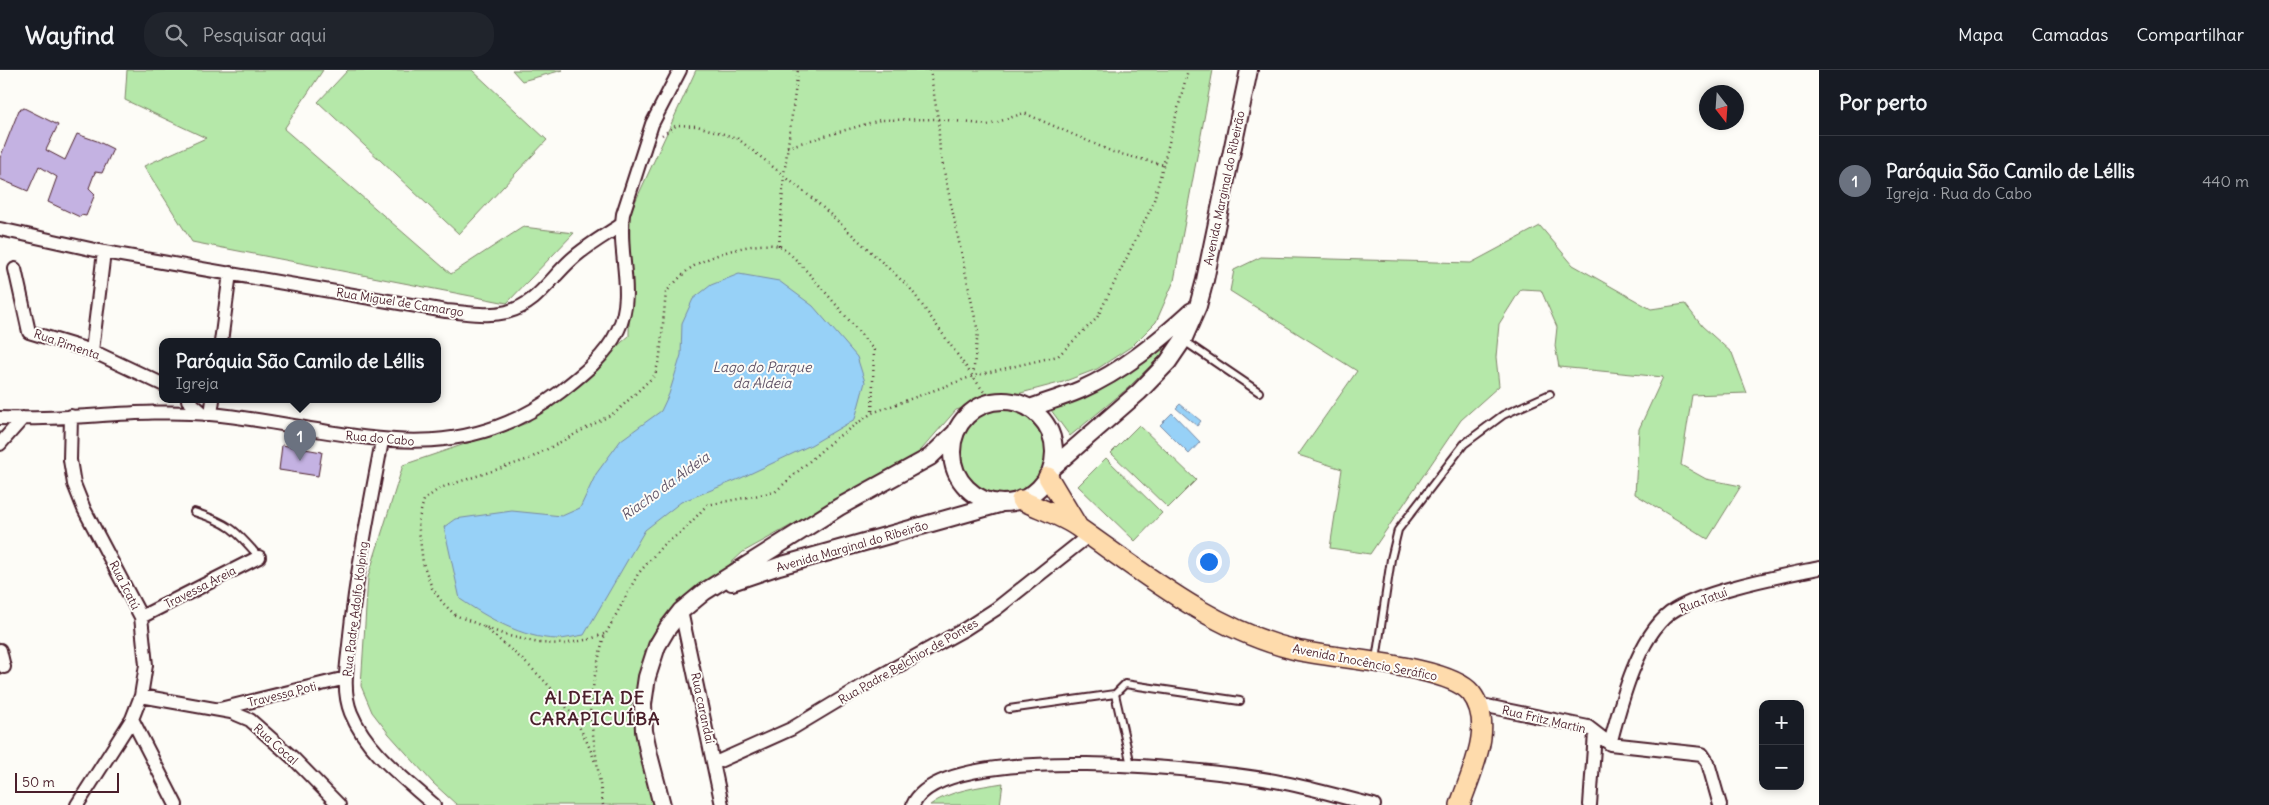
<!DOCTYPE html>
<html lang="pt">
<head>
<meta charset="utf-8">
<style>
  :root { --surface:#171b24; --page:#20242c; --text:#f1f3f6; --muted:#9ea1a6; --line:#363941; --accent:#1f6fb2 }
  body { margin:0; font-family:Delius,sans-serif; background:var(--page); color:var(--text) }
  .controls { position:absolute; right:15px; bottom:15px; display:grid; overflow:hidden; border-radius:10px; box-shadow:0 2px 8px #0003 }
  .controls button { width:45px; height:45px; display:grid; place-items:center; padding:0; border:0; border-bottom:1px solid var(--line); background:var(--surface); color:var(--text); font:25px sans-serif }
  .compass { position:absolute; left:1699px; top:15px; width:45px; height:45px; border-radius:50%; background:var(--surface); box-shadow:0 2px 8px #0003; rotate:163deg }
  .scale { position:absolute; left:15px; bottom:12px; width:104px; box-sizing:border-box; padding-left:5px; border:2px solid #4a1f2b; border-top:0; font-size:14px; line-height:18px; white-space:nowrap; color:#4a1f2b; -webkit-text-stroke:4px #fdfcf7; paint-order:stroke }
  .you { position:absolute; left:1208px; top:491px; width:18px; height:18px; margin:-12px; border:4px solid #fff; border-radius:50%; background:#1a73e8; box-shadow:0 0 0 8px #1a73e833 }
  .badge { display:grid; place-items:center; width:32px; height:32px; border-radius:50%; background:var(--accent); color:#fff; font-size:16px; font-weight:700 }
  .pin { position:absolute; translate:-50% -41px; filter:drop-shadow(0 1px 2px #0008) }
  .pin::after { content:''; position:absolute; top:26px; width:18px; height:15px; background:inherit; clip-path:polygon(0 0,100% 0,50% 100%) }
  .popup { position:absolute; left:159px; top:268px; width:282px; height:65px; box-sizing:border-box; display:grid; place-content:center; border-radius:10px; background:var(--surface); filter:drop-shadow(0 1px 4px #0005); font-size:16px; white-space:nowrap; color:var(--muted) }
  .popup b { font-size:19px; color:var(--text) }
  .popup::after { content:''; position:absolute; left:50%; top:100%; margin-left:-10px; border:10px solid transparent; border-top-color:var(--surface) }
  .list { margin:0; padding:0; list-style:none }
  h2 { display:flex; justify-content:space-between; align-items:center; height:65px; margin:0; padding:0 20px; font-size:21px }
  h2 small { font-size:16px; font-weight:400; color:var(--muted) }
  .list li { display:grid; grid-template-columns:32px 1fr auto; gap:15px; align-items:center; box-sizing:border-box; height:90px; padding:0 20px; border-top:1px solid var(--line) }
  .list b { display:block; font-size:19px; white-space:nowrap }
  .list p { margin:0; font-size:16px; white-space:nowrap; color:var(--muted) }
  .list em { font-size:16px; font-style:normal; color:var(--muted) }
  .icon { flex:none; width:28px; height:28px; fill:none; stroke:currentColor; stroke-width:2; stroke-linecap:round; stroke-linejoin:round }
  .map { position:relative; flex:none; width:1819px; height:735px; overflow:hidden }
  header { display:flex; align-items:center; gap:30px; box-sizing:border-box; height:70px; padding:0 25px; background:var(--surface); border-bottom:1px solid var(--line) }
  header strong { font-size:24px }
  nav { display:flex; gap:28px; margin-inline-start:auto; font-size:18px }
  .search { width:350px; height:45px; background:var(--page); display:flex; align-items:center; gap:12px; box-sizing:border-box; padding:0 18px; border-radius:20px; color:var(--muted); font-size:19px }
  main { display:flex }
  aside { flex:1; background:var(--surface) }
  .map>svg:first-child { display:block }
  .green { fill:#b5e8a9; stroke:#80846a }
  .water { fill:#97d1f7; stroke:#788aa5 }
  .building { fill:#c4b2e2; stroke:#4a1f2b }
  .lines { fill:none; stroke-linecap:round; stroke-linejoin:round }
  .service-casing { stroke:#4a1f2b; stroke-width:10 }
  .minor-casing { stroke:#4a1f2b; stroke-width:16 }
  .secondary-casing { stroke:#4a1f2b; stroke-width:20 }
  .primary-casing { stroke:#4a1f2b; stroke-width:22 }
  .path { stroke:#4a1f2b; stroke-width:2.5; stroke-dasharray:1 4; stroke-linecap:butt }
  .service { stroke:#fdfcf7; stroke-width:6 }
  .minor { stroke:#fdfcf7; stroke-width:12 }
  .secondary { stroke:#fdfcf7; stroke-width:16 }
  .primary { stroke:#fedbac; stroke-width:19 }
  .labels { text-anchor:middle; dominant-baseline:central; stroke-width:4; stroke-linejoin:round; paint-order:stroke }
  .street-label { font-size:12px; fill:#4a1f2b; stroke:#fdfcf7 }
  .water-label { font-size:14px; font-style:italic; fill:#615468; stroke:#fdfcf7 }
  .district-label { font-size:18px; font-weight:bold; letter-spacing:1px; fill:#4a1f2b; stroke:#fdfcf7 }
</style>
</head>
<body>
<header>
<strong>Wayfind</strong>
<div class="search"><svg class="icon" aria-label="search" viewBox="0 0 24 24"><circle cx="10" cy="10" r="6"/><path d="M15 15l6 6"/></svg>Pesquisar aqui</div>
<nav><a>Mapa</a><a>Camadas</a><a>Compartilhar</a></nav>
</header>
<main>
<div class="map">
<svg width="1819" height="735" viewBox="0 0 1819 735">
  <rect width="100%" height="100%" fill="#fdfcf7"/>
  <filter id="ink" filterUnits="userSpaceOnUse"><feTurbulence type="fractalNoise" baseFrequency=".02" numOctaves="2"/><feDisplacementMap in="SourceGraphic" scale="10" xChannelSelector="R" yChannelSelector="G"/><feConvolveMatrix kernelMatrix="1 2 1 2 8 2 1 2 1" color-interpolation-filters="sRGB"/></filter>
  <g filter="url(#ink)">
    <path class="green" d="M127,0H323L284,59L451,204L523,157L574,163L507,233L192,172L144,96L206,68L125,30Z
      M348,0H472L547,70L459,164L318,32Z
      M512,0H563L522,11Z
      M696,0H1213L1174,211L1156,252L1132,276L1097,299L1063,312L956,340L915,387L743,482L650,568L631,637L654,735H457L433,713L389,664L372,642L361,616L368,507L403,395L527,353L629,266L630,143Z
      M1540,156L1573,195L1651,239L1685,234L1702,256L1732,283L1747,323L1692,325L1681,395L1706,409L1741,416L1708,469L1635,424L1639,359L1663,307L1559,297L1555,276L1557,257L1541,220L1521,219L1499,254L1496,287L1499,316L1461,350L1370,484L1330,478L1342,399L1298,385L1357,301L1230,221L1234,200L1261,187L1471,193Z
      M1161,274L1166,280L1128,318L1070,366L1048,336Z
      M959 382a44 44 0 1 1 88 0a44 44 0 1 1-88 0Z
      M1139,355L1196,410L1168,438L1111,383Z
      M1106,388L1162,443L1135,471L1078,416Z
      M1003,713L1000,735H930C950,720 979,717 1003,713Z"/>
    <path class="water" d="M739,204L779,211L813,236L857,287L865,312L855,349L811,375L739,409L681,432L645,460L584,565C576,566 566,569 557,569C522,568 488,548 460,529L444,457L455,449L512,441L562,446L580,438L596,404L621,370L661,341L669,324L681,285L682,253L693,229L711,215Z
      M1180,334L1201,351L1197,356L1176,338Z
      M1172,343L1200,372L1189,384L1160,355Z"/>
    <path class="building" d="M24,38L58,55L46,80L65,90L77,64L97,71L113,79L102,103L95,102L89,118L95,124L86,146L81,145L80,147L48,132L57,107L39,96L28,121L0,109V88L19,40Z
      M282,375L322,382L318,406L279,400Z"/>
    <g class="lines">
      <g class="service-casing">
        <path id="service" d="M1184,271L1259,322
          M194,442C229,453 236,460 259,487
          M1376,590L1391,489L1398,460L1464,374L1503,345L1550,324
          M1115,624L1131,695
          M1009,639L1115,624L1125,614L1240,631"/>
      </g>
      <g class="minor-casing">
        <path id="minor" d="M0,159L104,182L446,241C465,242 487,247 507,242C537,234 549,210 571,190C586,176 604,166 621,155
          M15,199L29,262L92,281L162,314
          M221,272L230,203
          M92,281L104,182
          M188,330L204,344
          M211,344L213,330
          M71,346L70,390L74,414L84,439L141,547L146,595L141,626L132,649L77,735
          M0,348C70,351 140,338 210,344C335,355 447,409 560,322C583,304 606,286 618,260C636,224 617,182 623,144L652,54L680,0
          M382,371C370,435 357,499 350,565C348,591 341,618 351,643C367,682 404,708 434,735
          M0,374L23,348
          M681,541L722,735
          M141,547L259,487
          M0,580L4,597
          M141,626L231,642L250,650L293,688L339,735
          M1477,634L1588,657L1610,674L1702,684L1708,693L1720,735
          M220,639L346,608
          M132,649L176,735
          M1610,674C1620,636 1637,568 1670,543C1700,521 1781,506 1819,498
          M715,693L791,659L871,611L965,559L996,539L1088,466
          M913,735C943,668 1223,700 1285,713C1315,719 1345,728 1374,735
          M1590,735L1595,663"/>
      </g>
      <g class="secondary-casing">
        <path id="secondary" d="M952 382a51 51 0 1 1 102 0a51 51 0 1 1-102 0Z
          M1030,338C1046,332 1064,327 1080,320C1123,301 1158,272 1192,241
          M1053,397L1139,322L1168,292L1183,270L1198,236L1205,210L1249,0
          M732,512L779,496L999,434
          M662,735L649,685L644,661L643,634L647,607L657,576L667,559L681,541L704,522L839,437L930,387L955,363"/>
      </g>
      <g class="primary-casing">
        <path id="primary" d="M1048,407L1078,457
          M1021,430C1040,439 1063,446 1079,458C1146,505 1215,561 1296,580C1334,589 1449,595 1471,623C1496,655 1471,702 1460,735"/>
      </g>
      <path class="path" d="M930,0L938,49L940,82L978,262L973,305
        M662,65L677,55L697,56L737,68L818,133L910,218L991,332
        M787,77L880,50L938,49L989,55L1024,43L1113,82L1164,95
        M779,176L784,105L798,0
        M484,557C532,597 574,631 595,692
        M604,564L590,569L564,574L539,573L505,565L455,545L443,533L432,518L423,493L418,452L424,430L440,418L529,389L616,342L655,305L660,286L666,222C674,214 682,204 691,198C709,185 757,170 779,176C793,180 859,263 874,280L872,343
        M603,735L590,643L594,610L603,569L638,504L663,475L683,461L707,435L775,422L832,371L872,343L973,306L1058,286L1097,248L1153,134L1188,0"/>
      <use href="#service" class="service"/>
      <use href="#minor" class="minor"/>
      <use href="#secondary" class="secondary"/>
      <use href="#primary" class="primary"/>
    </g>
  </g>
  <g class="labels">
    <g class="street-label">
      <text transform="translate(1224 118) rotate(-78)">Avenida Marginal do Ribeirão</text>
      <text transform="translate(400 232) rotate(9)">Rua Miguel de Camargo</text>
      <text transform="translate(67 274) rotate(19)">Rua Pimenta</text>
      <text transform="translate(380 368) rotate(5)">Rua do Cabo</text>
      <text transform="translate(852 476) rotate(-16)">Avenida Marginal do Ribeirão</text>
      <text transform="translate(125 515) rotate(63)">Rua Icatú</text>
      <text transform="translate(200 517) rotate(-27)">Travessa Areia</text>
      <text transform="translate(1703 530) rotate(-21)">Rua Tatuí</text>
      <text transform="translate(355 539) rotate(-83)">Rua Padre Adolfo Kolping</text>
      <text transform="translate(908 591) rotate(-30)">Rua Padre Belchior de Pontes</text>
      <text transform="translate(1365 592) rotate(11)">Avenida Inocêncio Seráfico</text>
      <text transform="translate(282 624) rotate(-14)">Travessa Poti</text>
      <text transform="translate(703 638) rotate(78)">Rua carandaí</text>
      <text transform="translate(1544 649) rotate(13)">Rua Fritz Martin</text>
      <text transform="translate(276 674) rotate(42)">Rua Cocal</text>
    </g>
    <g class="water-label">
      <text x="762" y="297">Lago do Parque<tspan x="762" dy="16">da Aldeia</tspan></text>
      <text transform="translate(665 416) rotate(-36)">Riacho da Aldeia</text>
    </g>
    <g class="district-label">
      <text x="595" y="627">ALDEIA DE<tspan x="595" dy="21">CARAPICUÍBA</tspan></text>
    </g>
  </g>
</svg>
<div class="controls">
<button>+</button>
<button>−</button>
</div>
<svg class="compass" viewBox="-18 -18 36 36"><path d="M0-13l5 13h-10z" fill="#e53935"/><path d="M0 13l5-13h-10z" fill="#9ea1a6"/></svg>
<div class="scale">50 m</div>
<div class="you"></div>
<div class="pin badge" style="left:300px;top:391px;background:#6b7280">1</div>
<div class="popup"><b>Paróquia São Camilo de Léllis</b>Igreja</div>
</div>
<aside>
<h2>Por perto<small></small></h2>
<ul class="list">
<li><span class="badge" style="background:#6b7280">1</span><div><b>Paróquia São Camilo de Léllis</b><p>Igreja · Rua do Cabo</p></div><em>440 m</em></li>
</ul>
</aside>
</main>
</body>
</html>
